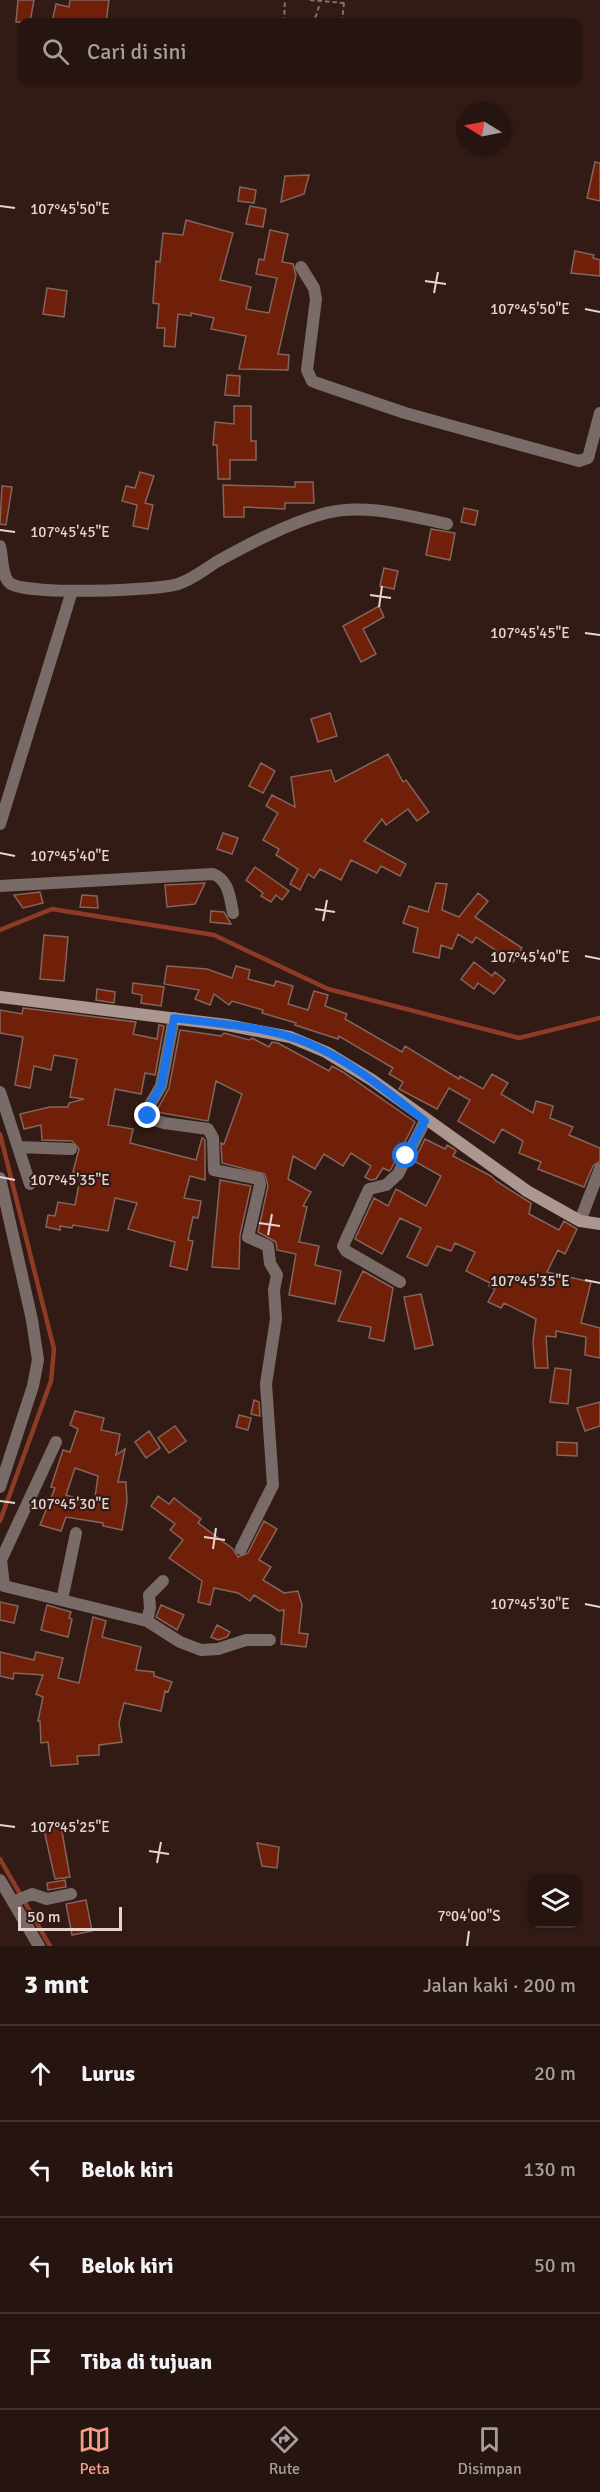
<!DOCTYPE html>
<html lang="id">
<head>
<meta charset="utf-8">
<style>
  :root { --surface:#261410; --page:#32211e; --text:#f1f3f6; --muted:#a49e9f; --line:#423330; --accent:#f49e88 }
  body { margin:0; font-family:Signika,sans-serif; background:var(--page); color:var(--text) }
  .controls { position:absolute; right:18px; bottom:18px; display:grid; overflow:hidden; border-radius:12px; box-shadow:0 2px 4px #0004 }
  .controls button { width:54px; height:54px; display:grid; place-items:center; padding:0; border:0; border-bottom:2px solid var(--line); background:var(--surface); color:var(--text); font:30px sans-serif }
  .compass { position:absolute; left:456px; top:102px; width:54px; height:54px; border-radius:50%; background:var(--surface); box-shadow:0 2px 4px #0004; rotate:280deg }
  .scale { position:absolute; left:18px; bottom:15px; width:104px; box-sizing:border-box; padding-left:6px; border:3px solid #e5d4d0; border-top:0; font-size:16px; line-height:21px; white-space:nowrap; color:#e5d4d0; -webkit-text-stroke:4px #331b15; paint-order:stroke }
  .stop { position:absolute; width:18px; height:18px; margin:-14px; border:4px solid #1a73e8; border-radius:50%; background:#fff }
  .stop.end { background:#1a73e8; border-color:#fff; box-shadow:0 2px 6px #0008 }
  .list { margin:0; padding:0; list-style:none }
  h2 { display:flex; justify-content:space-between; align-items:center; height:78px; margin:0; padding:0 24px; font-size:26px }
  h2 small { font-size:20px; font-weight:400; color:var(--muted) }
  .list li { display:grid; grid-template-columns:39px 1fr auto; gap:18px; align-items:center; box-sizing:border-box; height:96px; padding:0 24px; border-top:2px solid var(--line) }
  .list b { display:block; font-size:22px; white-space:nowrap }
  .list em { font-size:20px; font-style:normal; color:var(--muted) }
  .icon { flex:none; width:33px; height:33px; fill:none; stroke:currentColor; stroke-width:2; stroke-linecap:round; stroke-linejoin:round }
  .map { position:relative; flex:none; width:600px; height:1946px; overflow:hidden }
  .search { position:absolute; background:var(--surface); box-shadow:0 2px 4px #0004; left:18px; right:18px; top:18px; height:66px; display:flex; align-items:center; gap:15px; box-sizing:border-box; padding:0 21px; border-radius:12px; color:var(--muted); font-size:22px }
  .sheet { height:462px; background:var(--surface) }
  nav { display:flex; justify-content:space-around; align-items:center; box-sizing:border-box; height:84px; border-top:2px solid var(--line); background:var(--surface); font-size:16px; color:var(--muted) }
  nav a { display:grid; justify-items:center; gap:3px }
  nav .on { color:var(--accent) }
  .map>svg:first-child { display:block }
  .lines { fill:none; stroke-linecap:round; stroke-linejoin:round }
  .stream { stroke:#8d3b26; stroke-width:4.5 }
  .building { fill:#701f09; stroke:#82655d; stroke-width:1.5; fill-rule:evenodd }
  .path { stroke:#85706b; stroke-width:2; stroke-dasharray:4.5 3; stroke-linecap:butt }
  .minor { stroke:#796c68; stroke-width:12 }
  .secondary { stroke:#ab9690; stroke-width:12 }
  .route { stroke:#1a73e8; stroke-width:8 }
  .ticks { fill:none; stroke:#e5d4d0; stroke-width:2 }
  .ticks-label { font-size:15px; text-anchor:middle; fill:#e5d4d0; stroke:#331b15; stroke-width:4.5; stroke-linejoin:round; paint-order:stroke }
</style>
</head>
<body>
<div class="map">
<svg width="600" height="1946" viewBox="0 0 600 1946">
  <rect width="100%" height="100%" fill="#331b15"/>
  <g class="lines">
    <path class="stream" d="M0,930L52,909L214,935L328,989L519,1038L600,1018
      M0,1134L54,1349L51,1381L0,1521
      M0,1859L50,1946"/>
  </g>
  <path class="building" d="M18,0H34L30,22H16Z
    M70,0H109L106,22H52L56,4L69,7Z
    M595,162L600,163V201L587,198Z
    M309,175L304,194L281,202L285,176Z
    M240,187L256,190L254,203L238,201Z
    M250,206L266,209L263,227L246,224Z
    M186,220L233,233L220,280L251,287L246,309L269,313L277,278L256,274L259,259L264,260L270,230L288,234L282,262L293,264L296,275L278,354L289,355L288,370L239,369L246,336L211,329L214,318L191,313V316L178,314L175,347L164,346L165,328H157L159,304L153,303L156,261L160,262L163,233L183,235Z
    M575,251L594,255L593,258L600,260V276L571,273Z
    M47,288L67,291L64,317L43,314Z
    M227,375L240,376L239,396L225,395Z
    M234,406H251V441H256V460H230V479H218L217,445H213L215,422L234,424Z
    M140,472L154,476L145,503L153,505L148,529L133,526L137,505L122,501L126,486L135,488Z
    M295,482H313L314,503H285V509L244,507V517H224L223,485L295,487Z
    M2,486L12,487L6,525L0,524Z
    M464,508L478,511L475,525L461,522Z
    M431,529L455,533L450,560L426,555Z
    M384,568L398,571L394,589L380,586Z
    M379,606L384,617L363,629L376,654L361,662L343,626Z
    M330,713L337,736L318,742L311,719Z
    M388,754L403,782L406,780L429,812L417,821L408,809L386,825L382,819L364,841L406,864L400,876L381,866L377,873L351,860L341,880L320,869L314,878L308,874L300,890L290,884L298,869L276,855L279,849L263,840L278,813L266,806L272,795L295,807L291,777L331,770L335,782Z
    M261,763L275,771L263,793L249,786Z
    M223,833L238,838L232,854L217,849Z
    M255,867L289,891L282,900L276,895L271,902L261,896L263,893L246,880Z
    M205,883L195,904L167,907L165,885Z
    M436,883L447,884L442,910L459,917L478,893L488,901L475,917L522,948L513,962L476,937L472,943L458,934L452,949L441,945L439,958L413,952L418,928L403,923L409,906L428,912Z
    M40,892L43,903L23,908L14,895Z
    M82,895L97,896L98,908L80,907Z
    M211,911L224,912L231,924L210,922Z
    M44,935L68,937L64,981L40,979Z
    M474,962L492,976L495,972L505,980L494,994L478,983L474,989L461,979Z
    M167,966L207,969L232,978L236,966L250,970L248,979L274,986L276,981L293,986L288,1004L308,1010L314,991L328,995L325,1006L347,1014L345,1019L402,1052L405,1046L459,1079L460,1076L483,1089L492,1074L508,1083L501,1094L533,1113L536,1101L553,1106L550,1118L573,1127L569,1135L600,1148V1161L593,1166L584,1187L538,1169L541,1162L519,1153L523,1141L502,1129L494,1143L458,1121L470,1100L449,1088L437,1109L399,1089L403,1082L389,1074L393,1068L339,1036L338,1039L295,1025L296,1023L262,1013L263,1010L232,1001L229,1005L214,994L210,1005L195,999L199,990L164,984Z
    M133,983L164,987L161,1006L141,1003L142,995L132,993Z
    M97,989L115,992L114,1003L96,1000Z
    M23,1008L136,1022L133,1034L157,1039L159,1025L164,1026L155,1075L145,1073L141,1094L115,1089L108,1125L133,1129L130,1143L196,1160L202,1138L205,1140V1180L190,1176L184,1198L201,1201L198,1218L193,1217L188,1240L193,1241L187,1270L170,1266L175,1242L128,1229L137,1203L115,1198L108,1231L73,1225L72,1228L60,1226V1230L46,1227L48,1215L55,1216L58,1202L75,1205L81,1174L73,1172L79,1149L72,1141L42,1140L41,1125L24,1129L20,1114L50,1107H68L69,1103L84,1099L70,1097L77,1059L54,1055L51,1070L34,1066L30,1088L15,1085L23,1037L0,1033V1010L22,1014Z
    M180,1030L221,1036L224,1033L249,1040L252,1038L269,1047L272,1042L278,1043L329,1071L332,1066L343,1072L415,1122L391,1169L389,1171L383,1168L376,1179L370,1180L365,1177L371,1166L351,1153L343,1166L324,1154L315,1169L293,1156L288,1179L311,1192L303,1206L307,1207L299,1242L319,1246L315,1265L341,1271L335,1304L289,1295L296,1254L277,1250L276,1242L258,1232L268,1186L265,1174L222,1163L221,1143L224,1144L242,1094L216,1081L208,1121L156,1112L169,1088Z
    M425,1139L445,1149L447,1145L454,1149L456,1151L453,1156L491,1176L496,1181L531,1203L529,1214L559,1230L564,1221L577,1229L565,1254L558,1250L547,1272L591,1282L581,1323L600,1328V1358L585,1355L586,1337L556,1331V1337L546,1336L548,1368H535L533,1342L536,1319L504,1303L501,1308L488,1302L495,1289L489,1286L490,1283L466,1271L475,1252L455,1243L451,1251L437,1246L427,1266L407,1257L421,1228L400,1218L382,1254L355,1239L374,1198L388,1206L396,1189L426,1206L441,1176L414,1161Z
    M220,1180L251,1186L240,1235L239,1269L212,1267Z
    M363,1271L393,1288L384,1341L369,1338L371,1327L338,1321Z
    M421,1294L433,1345L415,1349L404,1297Z
    M555,1368L571,1370L568,1404L550,1402Z
    M254,1400L259,1402L260,1416L251,1414Z
    M600,1402V1426L585,1431L577,1408Z
    M75,1411L104,1418L101,1430L120,1434L116,1455L125,1449L118,1482H126L127,1502L122,1530L103,1526V1523L66,1517L61,1531L40,1525L55,1488L51,1487L63,1450L70,1452L78,1429L70,1425ZM75,1468L98,1476L94,1504L66,1495Z
    M239,1415L251,1418L248,1430L236,1427Z
    M175,1426L186,1441L169,1453L158,1438Z
    M149,1431L160,1448L146,1458L135,1442Z
    M557,1442L577,1443V1456L557,1455Z
    M158,1496L169,1504L174,1498L184,1506L201,1519L198,1523L233,1549L238,1557L248,1553L264,1521L277,1529L259,1560L271,1567L263,1580L284,1593L298,1591L302,1605L299,1633L308,1634L306,1647L281,1644L284,1610L279,1611L254,1595L250,1601L238,1593L214,1588L210,1605L198,1602L202,1581L169,1558L183,1540L170,1530L175,1524L151,1506Z
    M0,1602L18,1606L14,1623L0,1620Z
    M47,1605L71,1612L69,1618L72,1619L68,1637L41,1630Z
    M161,1605L184,1615L177,1630L156,1617Z
    M93,1617L106,1621L102,1637L141,1647L136,1670L154,1672V1676L172,1682L168,1692L165,1691L161,1711L124,1703L119,1723L122,1742L99,1745V1755L77,1756L78,1764L51,1766L48,1742L41,1743L40,1721H38L43,1697L36,1694L43,1675L14,1673L13,1679L0,1676V1652L34,1660L36,1652L63,1658L58,1678L79,1683Z
    M217,1625L230,1632L227,1637L218,1640L211,1637Z
    M61,1826L70,1877L55,1879L44,1830Z
    M257,1843L279,1847L277,1868L262,1866Z
    M65,1880L66,1887L48,1890L47,1883Z
    M86,1900L92,1931L72,1935L66,1904Z"/>
  <g class="lines">
    <path class="path" d="M310,0L344,3L345,0
      M284,22L285,0
      M309,22L316,16L320,3
      M342,22L344,3"/>
    <path class="minor" d="M301,267L314,288L316,299L307,370L312,381L317,383L405,413L579,461L588,458L600,413
      M0,546C3,556 1,578 11,584C30,595 156,591 178,584C193,579 205,569 218,561C251,543 289,523 326,513C365,503 408,516 447,524
      M0,824L72,591
      M0,886L213,874C229,880 230,898 233,913
      M174,1018L161,1086L148,1108V1118L164,1123L208,1129L213,1138L214,1170L259,1179L260,1185L248,1237L268,1246L270,1263L277,1275L274,1290L276,1319L266,1384L273,1485L241,1549
      M0,1092L30,1184
      M18,1147L71,1149
      M0,1178L32,1320L38,1360L33,1386L0,1487
      M580,1221L600,1169
      M400,1282L346,1251L343,1246L369,1189L386,1185L398,1174L425,1121
      M56,1442L1,1560L4,1586L147,1621L180,1642L201,1650L218,1649L246,1640H270
      M62,1600L76,1533
      M147,1621L150,1608L149,1595L163,1581
      M0,1880L39,1946
      M13,1902L32,1894L47,1899L71,1894"/>
    <path class="secondary" d="M0,997L227,1025L290,1037L326,1052L372,1080L527,1191L580,1221L600,1224"/>
  </g>
  <g class="lines">
    <path class="route" d="M148,1116V1108L161,1086L174,1018C218,1024 268,1026 310,1044C352,1062 389,1093 425,1121L406,1156"/>
  </g>
  <path class="ticks" d="M0,206L15,208M425,281L446,284M434,293L438,272M585,309L600,312M0,530L15,532M370,595L391,598M379,607L382,586M585,633L600,635M0,853L15,856M315,909L335,912M323,921L327,900M585,956L600,959M0,1177L15,1180M259,1223L280,1226M268,1235L272,1214M585,1280L600,1283M0,1501L15,1503M204,1537L225,1540M213,1549L216,1528M585,1604L600,1607M0,1825L15,1827M149,1851L169,1854M157,1863L161,1842M467,1946L469,1931"/>
  <g class="ticks-label">
    <text x="70" y="214">107°45'50"E</text>
    <text x="530" y="314">107°45'50"E</text>
    <text x="70" y="537">107°45'45"E</text>
    <text x="530" y="638">107°45'45"E</text>
    <text x="70" y="861">107°45'40"E</text>
    <text x="530" y="962">107°45'40"E</text>
    <text x="70" y="1185">107°45'35"E</text>
    <text x="530" y="1286">107°45'35"E</text>
    <text x="70" y="1509">107°45'30"E</text>
    <text x="530" y="1609">107°45'30"E</text>
    <text x="70" y="1832">107°45'25"E</text>
    <text x="469" y="1921">7°04'00"S</text>
  </g>
</svg>
<div class="controls">
<button><svg class="icon" aria-label="layers" viewBox="0 0 24 24"><path d="M12 4l9 5-9 5-9-5zM3 14l9 5 9-5"/></svg></button>
</div>
<svg class="compass" viewBox="-18 -18 36 36"><path d="M0-13l5 13h-10z" fill="#e53935"/><path d="M0 13l5-13h-10z" fill="#a49e9f"/></svg>
<div class="scale">50 m</div>
<div class="stop" style="left:406px;top:1156px"></div>
<div class="stop end" style="left:148px;top:1116px"></div>
<div class="search"><svg class="icon" aria-label="search" viewBox="0 0 24 24"><circle cx="10" cy="10" r="6"/><path d="M15 15l6 6"/></svg>Cari di sini</div>
</div>
<section class="sheet">
<h2>3 mnt<small>Jalan kaki · 200 m</small></h2>
<ul class="list">
<li><svg class="icon" aria-label="ahead" viewBox="0 0 24 24"><path d="M12 20V5M6 11l6-6 6 6"/></svg><div><b>Lurus</b></div><em>20 m</em></li>
<li><svg class="icon" aria-label="left" viewBox="0 0 24 24"><path d="M17 20v-9H6M10 6l-5 5 5 5"/></svg><div><b>Belok kiri</b></div><em>130 m</em></li>
<li><svg class="icon" aria-label="left" viewBox="0 0 24 24"><path d="M17 20v-9H6M10 6l-5 5 5 5"/></svg><div><b>Belok kiri</b></div><em>50 m</em></li>
<li><svg class="icon" aria-label="arrive" viewBox="0 0 24 24"><path d="M6 21V4h12l-3 4 3 4H6"/></svg><div><b>Tiba di tujuan</b></div></li>
</ul>
</section>
<nav>
<a class="on"><svg class="icon" aria-label="map" viewBox="0 0 24 24"><path d="M3 6l6-2 6 2 6-2v14l-6 2-6-2-6 2zM9 4v14M15 6v14"/></svg>Peta</a>
<a><svg class="icon" aria-label="directions" viewBox="0 0 24 24"><path d="M12 3l9 9-9 9-9-9zM9 14v-3h6M13 9l2 2-2 2"/></svg>Rute</a>
<a><svg class="icon" aria-label="saved" viewBox="0 0 24 24"><path d="M7 4h10v16l-5-4-5 4z"/></svg>Disimpan</a>
</nav>
</body>
</html>
